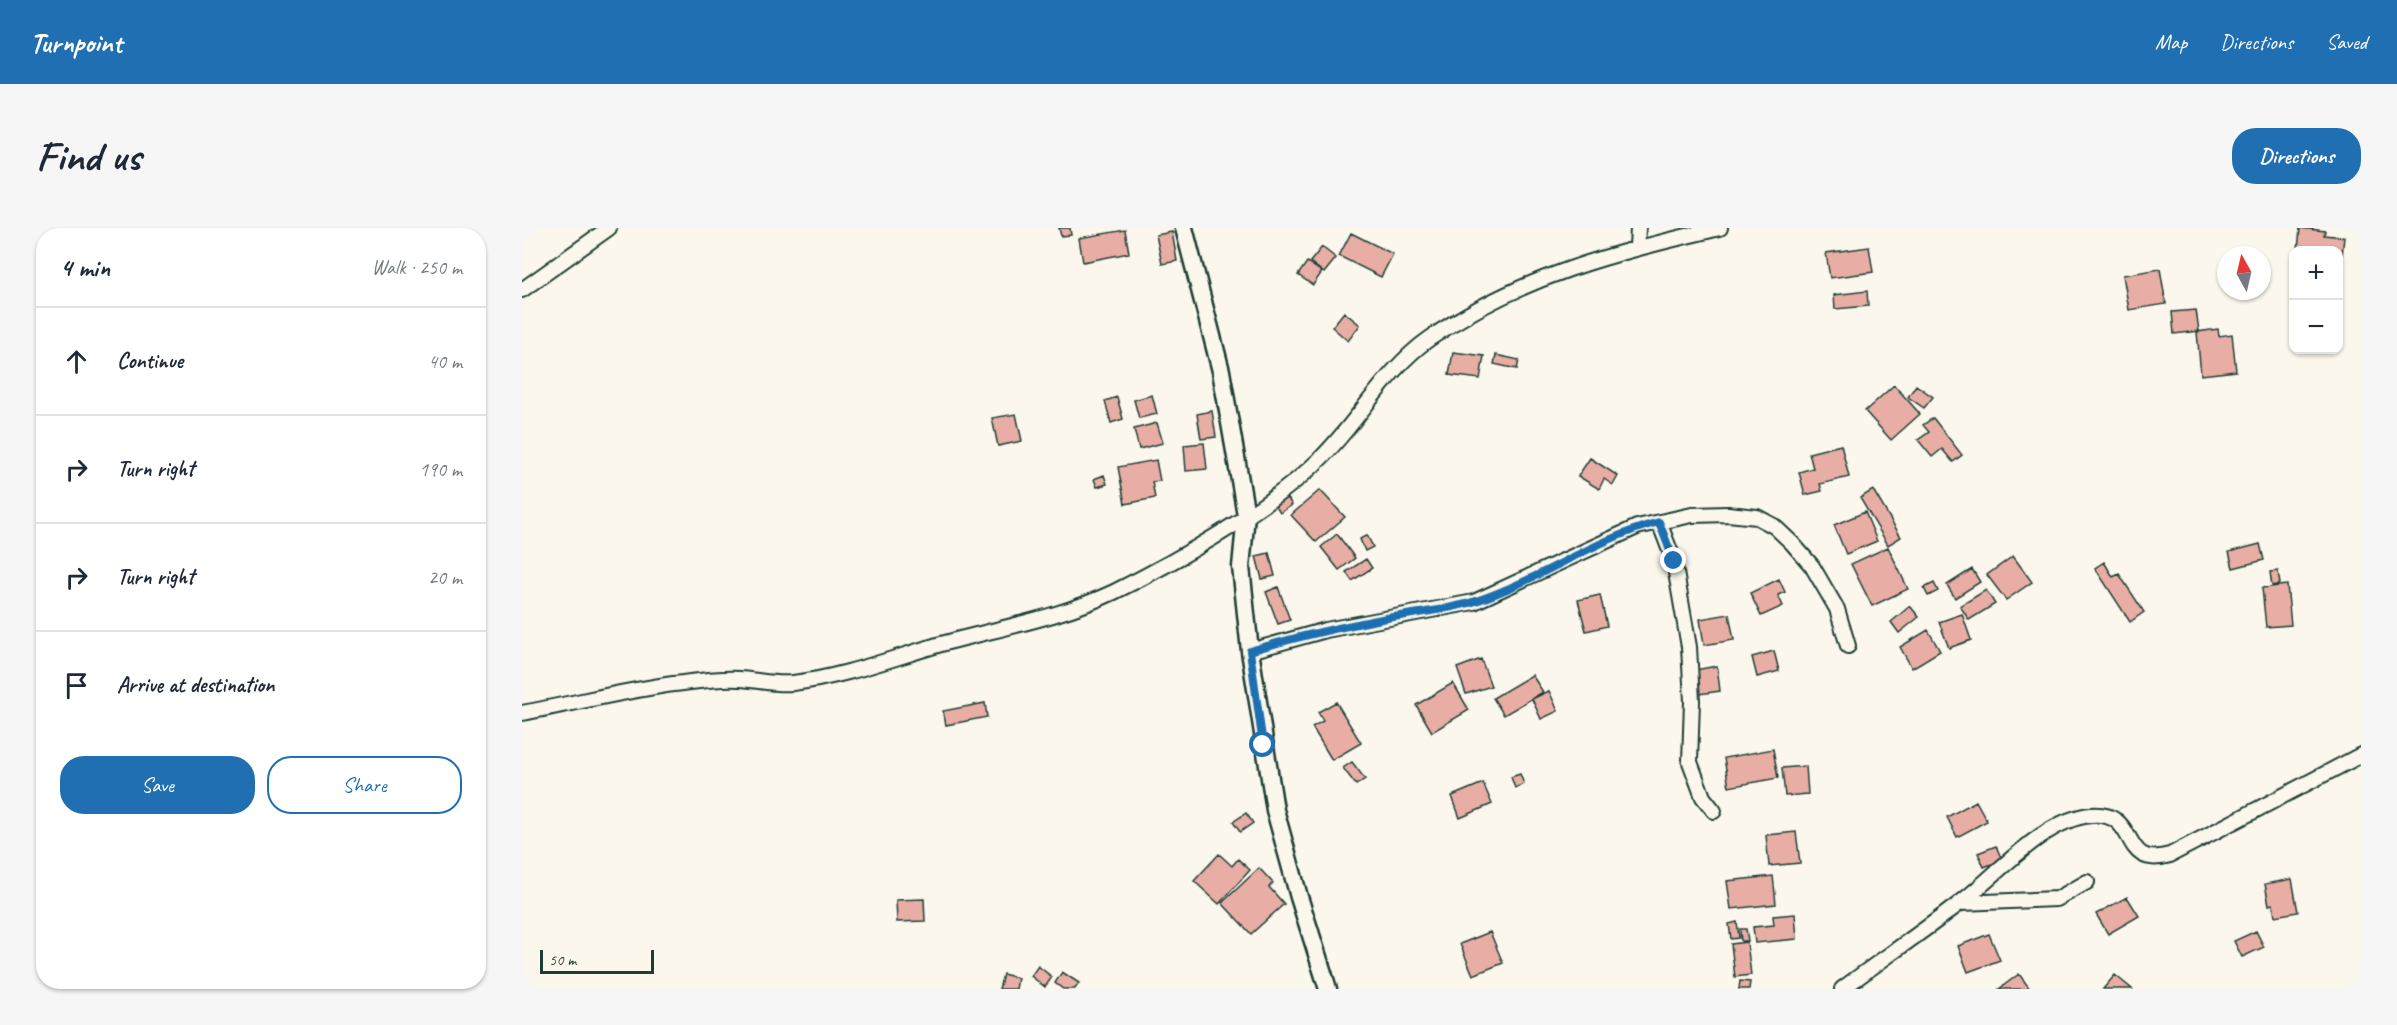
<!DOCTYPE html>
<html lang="en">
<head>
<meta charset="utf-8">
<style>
  :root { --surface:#fff; --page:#f6f6f7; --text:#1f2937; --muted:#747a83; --line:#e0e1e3; --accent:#1f6fb2 }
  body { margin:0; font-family:Caveat,sans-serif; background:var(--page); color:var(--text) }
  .controls { position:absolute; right:18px; top:18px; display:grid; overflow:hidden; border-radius:12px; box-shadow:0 2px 4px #0004 }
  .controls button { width:54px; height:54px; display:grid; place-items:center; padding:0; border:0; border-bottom:2px solid var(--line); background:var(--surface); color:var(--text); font:30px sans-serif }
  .compass { position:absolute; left:1695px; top:18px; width:54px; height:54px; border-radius:50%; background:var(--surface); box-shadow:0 2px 4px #0004; rotate:352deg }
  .scale { position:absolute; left:18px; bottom:15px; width:114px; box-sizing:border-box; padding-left:6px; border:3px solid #1f3d34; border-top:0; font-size:16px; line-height:21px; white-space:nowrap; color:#1f3d34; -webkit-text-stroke:4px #fbf7ec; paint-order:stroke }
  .stop { position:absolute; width:18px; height:18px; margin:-14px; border:4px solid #1f6fb2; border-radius:50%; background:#fff }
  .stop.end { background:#1f6fb2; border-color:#fff; box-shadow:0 2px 6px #0008 }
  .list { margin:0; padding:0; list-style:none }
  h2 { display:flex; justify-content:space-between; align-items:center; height:78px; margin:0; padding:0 24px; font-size:26px }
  h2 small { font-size:20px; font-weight:400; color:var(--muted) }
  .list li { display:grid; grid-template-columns:39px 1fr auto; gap:18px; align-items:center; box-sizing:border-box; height:108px; padding:0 24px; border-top:2px solid var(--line) }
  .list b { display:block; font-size:22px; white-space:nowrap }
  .list em { font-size:20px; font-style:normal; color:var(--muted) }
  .actions { display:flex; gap:12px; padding:18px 24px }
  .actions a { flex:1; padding:14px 0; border:2px solid var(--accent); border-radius:24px; text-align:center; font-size:21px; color:var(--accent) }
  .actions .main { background:var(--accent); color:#fff }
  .icon { flex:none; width:33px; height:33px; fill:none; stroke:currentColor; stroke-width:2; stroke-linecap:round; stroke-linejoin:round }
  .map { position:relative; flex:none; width:1839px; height:761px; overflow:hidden; border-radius:24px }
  header { display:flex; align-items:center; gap:36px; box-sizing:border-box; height:84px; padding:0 30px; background:var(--accent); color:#fff }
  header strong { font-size:28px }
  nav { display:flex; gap:33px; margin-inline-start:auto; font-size:21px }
  .intro { display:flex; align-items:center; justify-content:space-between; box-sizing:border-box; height:144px; padding:0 36px }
  h1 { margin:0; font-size:42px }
  .button { padding:15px 27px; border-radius:24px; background:var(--accent); color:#fff; font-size:21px; font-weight:700 }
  main { display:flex; gap:36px; padding:0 36px }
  aside { flex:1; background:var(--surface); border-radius:24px; box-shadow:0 2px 4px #0004 }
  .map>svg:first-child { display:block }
  .building { fill:#e8aea5; stroke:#1f3d34; stroke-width:1.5 }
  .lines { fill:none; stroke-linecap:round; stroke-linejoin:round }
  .minor-casing { stroke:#1f3d34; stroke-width:18 }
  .tertiary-casing { stroke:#1f3d34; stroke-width:21 }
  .minor { stroke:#fbf7ec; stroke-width:14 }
  .tertiary { stroke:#fbf7ec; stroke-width:16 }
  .route { stroke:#1f6fb2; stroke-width:8 }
</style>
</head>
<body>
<header>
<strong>Turnpoint</strong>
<nav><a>Map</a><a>Directions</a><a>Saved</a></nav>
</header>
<div class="intro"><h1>Find us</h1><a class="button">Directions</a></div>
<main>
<aside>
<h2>4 min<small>Walk · 250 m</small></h2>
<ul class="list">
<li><svg class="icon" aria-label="ahead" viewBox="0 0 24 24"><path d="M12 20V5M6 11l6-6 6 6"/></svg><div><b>Continue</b></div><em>40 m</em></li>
<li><svg class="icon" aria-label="right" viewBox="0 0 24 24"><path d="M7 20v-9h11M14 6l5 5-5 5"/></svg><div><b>Turn right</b></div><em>190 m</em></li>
<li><svg class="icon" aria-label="right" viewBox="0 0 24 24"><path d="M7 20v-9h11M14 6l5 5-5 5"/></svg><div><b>Turn right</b></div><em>20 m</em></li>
<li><svg class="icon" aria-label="arrive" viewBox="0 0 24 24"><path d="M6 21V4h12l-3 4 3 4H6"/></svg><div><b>Arrive at destination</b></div></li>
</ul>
<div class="actions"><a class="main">Save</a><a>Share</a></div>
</aside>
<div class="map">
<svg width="1839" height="761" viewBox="0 0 1839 761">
  <rect width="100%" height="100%" fill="#fbf7ec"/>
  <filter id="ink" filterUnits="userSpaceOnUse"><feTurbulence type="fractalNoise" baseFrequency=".0167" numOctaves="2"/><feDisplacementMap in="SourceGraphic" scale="12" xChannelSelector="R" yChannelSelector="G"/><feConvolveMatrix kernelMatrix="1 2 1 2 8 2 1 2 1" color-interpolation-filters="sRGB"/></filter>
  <g filter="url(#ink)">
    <path class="building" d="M537,0H548L549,7L539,8Z
      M1778,0L1803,3L1802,7L1822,9L1820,28H1816V22H1776Z
      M603,2L607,25L561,34L557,10Z
      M650,4L655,33L640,36L634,7Z
      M829,5L871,26L859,49L817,28Z
      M800,19L814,30L802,45L788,34Z
      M1347,19L1351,44L1308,50L1304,25Z
      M785,34L800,44L791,57L776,47Z
      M1638,41L1644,76L1607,82L1601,47Z
      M1345,63L1346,78L1313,81L1312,67Z
      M1674,82L1677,103L1652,106L1650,84Z
      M822,84L838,97L826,113L810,99Z
      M1696,101L1697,108L1710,106L1714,143L1679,147L1675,104Z
      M931,124L962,128L958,151L927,147Z
      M974,127L997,132L995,141L972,136Z
      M1372,157L1398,186L1369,212L1343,183Z
      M1394,157L1411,169L1402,180L1386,169Z
      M630,167L635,186L617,190L612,172Z
      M595,169L601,191L589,195L583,173Z
      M690,183L694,209L679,211L675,186Z
      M494,186L500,213L476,218L470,190Z
      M1411,190L1440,227L1431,234L1420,221L1410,229L1396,212L1407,204L1401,197Z
      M635,195L641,215L617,221L612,201Z
      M682,215L685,241L664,243L662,217Z
      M1319,217L1327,249L1298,256L1300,263L1283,267L1277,244L1291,240L1287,225Z
      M1068,230L1096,248L1091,257L1082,251L1077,261L1056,248Z
      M634,232L638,253L630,254L633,270L603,276L596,239Z
      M582,247L585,256L575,259L572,251Z
      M798,262L823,289L794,314L769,287Z
      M1351,262L1379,309L1366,317L1338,270Z
      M765,269L770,277L758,285L753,277Z
      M1343,284L1355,313L1324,326L1312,297Z
      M815,306L833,330L817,342L799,319Z
      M845,307L851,319L843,323L838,311Z
      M1738,316L1742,332L1711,340L1707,324Z
      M1366,319L1386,361L1350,378L1329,336Z
      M747,325L753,348L740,351L734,328Z
      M1491,328L1510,354L1484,372L1465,347Z
      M844,331L850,340L830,353L824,344Z
      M1582,334L1591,349L1597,346L1622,384L1608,394L1573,340Z
      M1450,341L1458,354L1433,370L1425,357Z
      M1756,343L1758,356L1750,358L1748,344Z
      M1257,351L1263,364L1256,367L1261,378L1239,388L1228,365Z
      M1412,355L1416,363L1406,368L1402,360Z
      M1765,357L1769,397L1744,399L1740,360Z
      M756,359L768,392L756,396L744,364Z
      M1464,362L1473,376L1447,392L1438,378Z
      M1078,367L1085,398L1064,403L1056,372Z
      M1388,378L1397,389L1377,405L1369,394Z
      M1207,386L1212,412L1182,417L1178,391Z
      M1440,386L1449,412L1427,420L1417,394Z
      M1406,402L1418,423L1390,440L1378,419Z
      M1252,423L1257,443L1235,449L1230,429Z
      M959,431L969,458L944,466L935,440Z
      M1195,438L1198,463L1177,466L1173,442Z
      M1010,447L1021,464L982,487L971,470Z
      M931,455L947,482L910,504L894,477Z
      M1027,463L1036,483L1019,491L1010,471Z
      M814,474L839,515L810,532L790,499L801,493L796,484Z
      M463,475L465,489L424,497L421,483Z
      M1251,521L1256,550L1207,559L1202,530Z
      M830,534L843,551L834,557L821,540Z
      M1284,538L1286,566L1263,568L1260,540Z
      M998,546L1002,556L993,560L989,549Z
      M961,555L970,576L938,590L930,568Z
      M1454,573L1465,593L1435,609L1425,589Z
      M724,585L731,595L718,604L711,594Z
      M1274,604L1278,635L1247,638L1244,607Z
      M1474,618L1480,632L1462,639L1456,625Z
      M697,626L710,638L716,631L728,642L697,676L672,653Z
      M737,640L751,655L747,659L762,676L729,706L700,675Z
      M1251,648L1254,676L1209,681L1205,653Z
      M1770,651L1776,684L1753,688L1751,676L1747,677L1743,656Z
      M1605,669L1617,688L1586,706L1574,686Z
      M402,671L403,693L375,694L374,672Z
      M1273,686L1275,711L1233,715L1231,699L1252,697L1251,688Z
      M1215,694L1217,710L1209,711L1207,696Z
      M1218,701H1224L1226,713H1219Z
      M1734,703L1742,719L1720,729L1712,713Z
      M968,704L981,735L951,747L938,716Z
      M1467,706L1478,732L1446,744L1436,718Z
      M1225,714L1229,747L1213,749L1209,716Z
      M516,738L530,749L523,759L509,748Z
      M540,744L557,755L553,761H541L533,755Z
      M481,746L496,750L494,761H477Z
      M1497,746L1508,761H1477Z
      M1593,747L1610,761H1581Z
      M1218,753L1228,754L1227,761H1217Z"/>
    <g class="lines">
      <g class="minor-casing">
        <path id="minor" d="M1115,19L1116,0
          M0,62L87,0
          M1137,294L1152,333L1167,419L1170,473L1168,534L1181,569L1192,583
          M728,423L804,402L952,374L1115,299L1170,287L1206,286L1235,289L1252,298L1270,315L1290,338L1315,381L1326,418
          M0,485C50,476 100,463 151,456C173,454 196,449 218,451C236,452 252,457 271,455C321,449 371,430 419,416C477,400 537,390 592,364C655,333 750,279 799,230C837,193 863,142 907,111C997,48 1093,25 1198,0
          M1439,675L1535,671L1565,654
          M1320,761C1359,732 1399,705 1438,675C1474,648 1522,591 1569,587C1620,583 1595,642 1648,627L1839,527"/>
      </g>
      <g class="tertiary-casing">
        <path id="tertiary" d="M662,0L699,143L724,287L719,339L728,423L753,582L777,669L806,761"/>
      </g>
      <use href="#minor" class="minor"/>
      <use href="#tertiary" class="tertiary"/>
    </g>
  </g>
  <g class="lines" filter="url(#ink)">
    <path class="route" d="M741,517L728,423C773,409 818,399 865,390C894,385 926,382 954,373C1018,352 1072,311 1137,294L1152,333"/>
  </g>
</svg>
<div class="controls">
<button>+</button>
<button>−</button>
</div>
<svg class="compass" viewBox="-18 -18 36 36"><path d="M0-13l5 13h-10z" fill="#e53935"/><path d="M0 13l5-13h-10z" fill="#747a83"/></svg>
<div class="scale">50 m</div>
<div class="stop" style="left:741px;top:517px"></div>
<div class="stop end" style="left:1152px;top:333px"></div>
</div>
</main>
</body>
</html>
